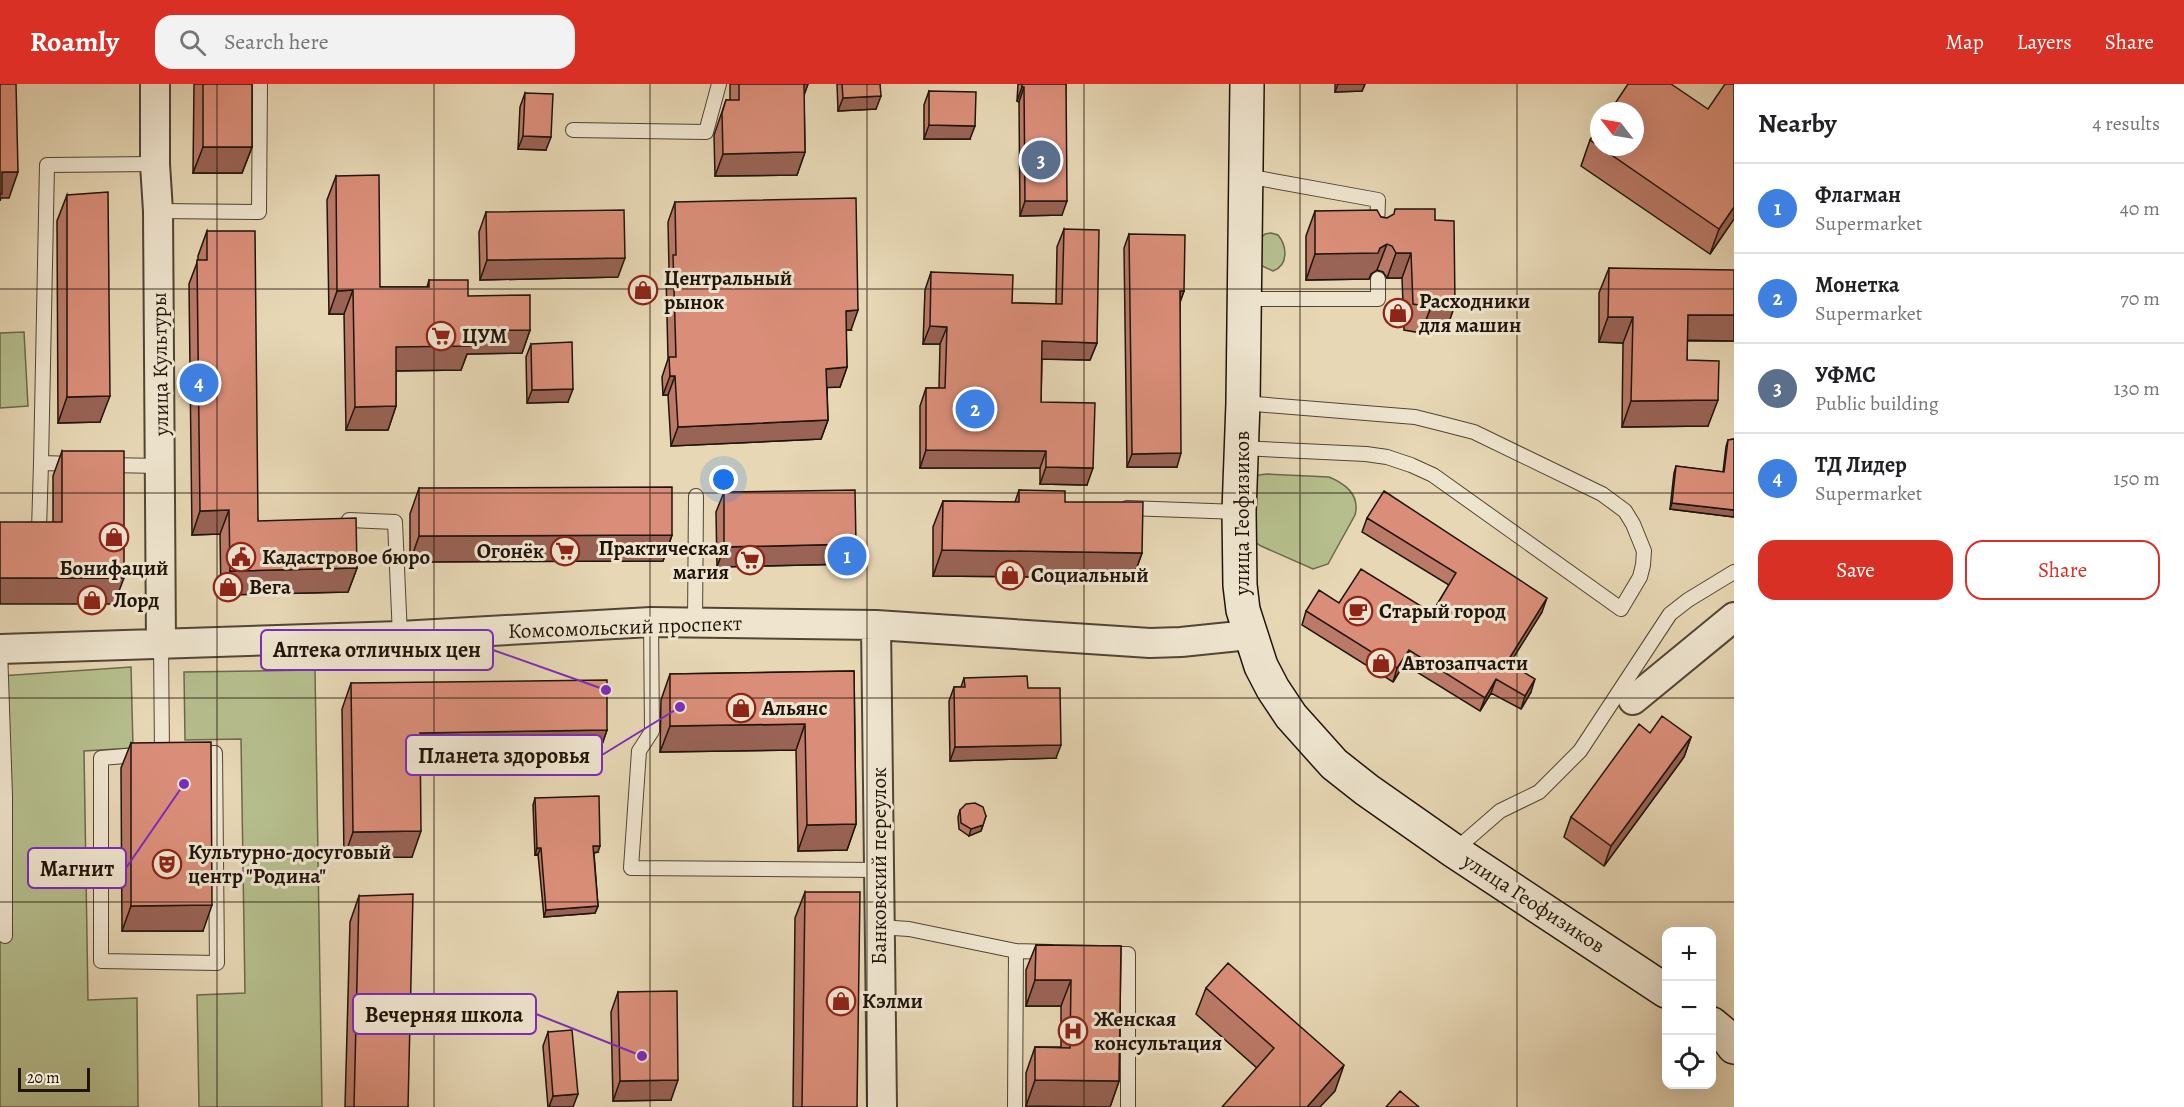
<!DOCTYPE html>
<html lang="en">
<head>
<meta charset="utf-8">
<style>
  :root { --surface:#fff; --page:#f2f2f2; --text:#202124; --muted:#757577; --line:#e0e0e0; --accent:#d93025 }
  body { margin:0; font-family:Alegreya,serif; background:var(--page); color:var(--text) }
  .controls { position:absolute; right:18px; bottom:18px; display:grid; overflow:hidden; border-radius:12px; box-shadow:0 6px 24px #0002 }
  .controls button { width:54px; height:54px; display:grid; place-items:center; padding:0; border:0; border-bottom:2px solid var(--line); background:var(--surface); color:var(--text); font:30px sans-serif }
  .compass { position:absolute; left:1590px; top:18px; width:54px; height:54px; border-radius:50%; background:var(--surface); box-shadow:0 6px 24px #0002; rotate:301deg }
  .scale { position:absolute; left:18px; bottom:15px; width:72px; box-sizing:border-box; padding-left:6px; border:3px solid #201409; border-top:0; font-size:16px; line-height:21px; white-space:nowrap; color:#201409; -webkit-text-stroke:4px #efe5cf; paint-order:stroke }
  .you { position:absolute; left:724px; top:396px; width:21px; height:21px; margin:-15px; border:4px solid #fff; border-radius:50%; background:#1a73e8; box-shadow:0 0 0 9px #1a73e833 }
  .badge { display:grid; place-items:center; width:39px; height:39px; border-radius:50%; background:var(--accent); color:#fff; font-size:20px; font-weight:700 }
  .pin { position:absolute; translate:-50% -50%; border:3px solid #fff; box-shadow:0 2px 6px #0006 }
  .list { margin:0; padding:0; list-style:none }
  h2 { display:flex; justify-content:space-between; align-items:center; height:78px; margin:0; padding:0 24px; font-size:26px }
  h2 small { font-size:20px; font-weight:400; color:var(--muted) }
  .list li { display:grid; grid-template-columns:39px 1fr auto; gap:18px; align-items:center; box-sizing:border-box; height:90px; padding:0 24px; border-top:2px solid var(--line) }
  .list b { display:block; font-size:22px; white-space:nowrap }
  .list p { margin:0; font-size:20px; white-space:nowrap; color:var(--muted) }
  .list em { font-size:20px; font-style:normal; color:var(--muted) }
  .actions { display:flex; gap:12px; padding:18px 24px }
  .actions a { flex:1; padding:14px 0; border:2px solid var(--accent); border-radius:18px; text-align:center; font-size:21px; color:var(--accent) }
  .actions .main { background:var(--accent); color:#fff }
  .icon { flex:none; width:33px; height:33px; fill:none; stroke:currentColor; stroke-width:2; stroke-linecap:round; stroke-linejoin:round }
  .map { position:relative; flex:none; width:1734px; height:1023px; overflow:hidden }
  header { display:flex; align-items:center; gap:36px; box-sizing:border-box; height:84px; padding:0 30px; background:var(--accent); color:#fff }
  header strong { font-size:28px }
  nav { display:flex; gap:33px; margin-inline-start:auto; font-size:21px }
  .search { width:420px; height:54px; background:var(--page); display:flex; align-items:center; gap:15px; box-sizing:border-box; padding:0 21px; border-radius:18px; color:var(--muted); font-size:22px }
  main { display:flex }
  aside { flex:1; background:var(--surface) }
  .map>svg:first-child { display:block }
  .green { fill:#b6be8d; stroke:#6b694b; stroke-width:1.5 }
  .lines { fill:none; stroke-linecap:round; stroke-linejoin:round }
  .lane-casing { stroke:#524534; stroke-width:16 }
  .street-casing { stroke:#524534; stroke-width:32 }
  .secondary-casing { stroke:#201409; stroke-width:36 }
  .lane { stroke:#efe5cf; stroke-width:14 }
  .street { stroke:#efe5cf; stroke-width:28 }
  .secondary { stroke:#efe5cf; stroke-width:33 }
  .wall { fill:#bb7a68; stroke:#201409; stroke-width:1.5 }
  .shaded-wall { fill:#996355; stroke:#201409; stroke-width:1.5 }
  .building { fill:#da8e79; stroke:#201409; stroke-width:1.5 }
  .grid { fill:none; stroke:#201409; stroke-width:1.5; stroke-opacity:0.55 }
  .labels { text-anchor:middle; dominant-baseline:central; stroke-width:6; stroke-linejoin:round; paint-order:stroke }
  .poi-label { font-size:21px; font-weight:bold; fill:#201409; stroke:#efe5cf; text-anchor:start }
  .street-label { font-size:21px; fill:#201409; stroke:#efe5cf }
  .leader { fill:none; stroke:#7b2cbf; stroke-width:2 }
  .callout-dot { fill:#7b2cbf; stroke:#efe5cf; stroke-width:2 }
  .callout { fill:#efe5cf; stroke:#7b2cbf; stroke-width:2 }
  .callout-label { font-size:22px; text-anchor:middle; font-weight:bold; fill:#201409 }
</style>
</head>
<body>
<header>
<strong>Roamly</strong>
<div class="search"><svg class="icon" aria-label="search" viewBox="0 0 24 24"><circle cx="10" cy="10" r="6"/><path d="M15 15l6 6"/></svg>Search here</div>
<nav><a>Map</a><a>Layers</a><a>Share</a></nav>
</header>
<main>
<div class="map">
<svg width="1734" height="1023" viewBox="0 0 1734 1023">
  <rect width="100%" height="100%" fill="#e7d7b5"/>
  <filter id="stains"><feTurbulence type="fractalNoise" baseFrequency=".00333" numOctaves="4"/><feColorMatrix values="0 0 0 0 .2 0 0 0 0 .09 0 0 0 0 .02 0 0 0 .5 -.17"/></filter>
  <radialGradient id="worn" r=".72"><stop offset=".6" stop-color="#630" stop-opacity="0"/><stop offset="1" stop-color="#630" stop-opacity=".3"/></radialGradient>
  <path class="green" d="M1271,149L1278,151C1287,162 1289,181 1273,187L1260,181L1259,156L1265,150Z
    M24,248L28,322L0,324V249Z
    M1267,390L1329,393C1346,400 1360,412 1355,431L1328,480L1313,485L1261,462L1255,458V394L1259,391Z
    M131,583L133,664L84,667L88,916L137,914L138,1023H0V592Z
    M315,586L322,1023H199L197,911L245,909L241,655L185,656L184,588Z"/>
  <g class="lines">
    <g class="lane-casing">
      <path id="lane" d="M573,46L706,48L719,0
        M1246,92L1378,116L1377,143
        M158,127L259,128L260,0
        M1243,215H1378V195
        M1241,364L1366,370L1387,373L1411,381L1433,391L1621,525L1640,493L1643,481L1644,467L1633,440L1625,427L1602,410L1474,348L1439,339L1415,333L1243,319
        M41,379L47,81L155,80
        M106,381L161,382
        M1127,424L1239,428
        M349,436L395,438L400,552
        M0,446H39L41,379L75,380
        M651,538L652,647L639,667L631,784L879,786
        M695,539L696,412
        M161,560L162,669
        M0,565L5,712V852
        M162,669H215L217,879L101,877V674Z
        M1454,767L1500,727L1539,708L1580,667L1670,530L1688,516L1734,488
        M879,843L909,845L1016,867L1015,1023
        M1016,867L1051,868
        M1103,870H1128V1023"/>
    </g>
    <g class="street-casing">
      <path id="street" d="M155,0V80L158,127L161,560
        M876,541L882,1023
        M0,565L400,552L651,538L876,541L1150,559L1181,558L1249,551
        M1633,616L1734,533"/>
    </g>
    <g class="secondary-casing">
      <path id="secondary" d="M1247,0L1243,319L1239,428L1240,501L1243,526L1261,582L1273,605L1291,632L1334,680L1367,706L1454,767L1666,907
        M1712,940L1725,951L1734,963"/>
    </g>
    <use href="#lane" class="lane"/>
    <use href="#street" class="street"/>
    <use href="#secondary" class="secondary"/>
  </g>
  <path class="wall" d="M194,0H252V63L242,89H193Z
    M730,0H808L804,11L805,68L797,91L715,92L714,51L726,16H730Z
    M837,0H880L876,25L838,27Z
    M1018,0H1066L1062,131L1020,132L1019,18L1017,17Z
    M1335,0H1365L1362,7L1335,8Z
    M929,7L970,55H924V21Z
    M525,9L546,66L518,65L520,23Z
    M1599,43V63H1635L1734,135L1710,170L1581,82L1590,56Z
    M336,92L380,203H427L429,196L468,212L530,246L522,269L467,270L461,286L396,287V322L388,346H346L344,230H329L327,116Z
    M67,111L100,338L58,339L57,137Z
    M675,118L851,246H846L847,283L840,303H827L828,336L821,355L671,362L668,311H663L662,293L668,275L666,190L669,184L668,138Z
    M1315,127L1381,133L1387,134L1435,136L1446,247L1421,249L1404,246L1402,194H1387L1383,188L1377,186L1371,190L1369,195L1306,196V152Z
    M486,128L618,193L480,196L479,148Z
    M1064,145L1097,259L1090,276L1042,275L1041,318L1087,401L1040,400V384H920V322L926,304H939L940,260H923L925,206L931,188L1012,219L1056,220L1057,163Z
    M207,147L258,437L357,484L348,508L221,511L220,450L192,451L189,200L198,176V172Z
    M1129,150L1184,207L1180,218L1177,383H1127L1124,164Z
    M1609,184L1734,257H1687V276L1708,342L1622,343L1623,259L1599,258V209Z
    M531,260L568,318L527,319L526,273Z
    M1734,355V433L1670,425L1674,389L1676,382L1723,388L1726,363L1728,356Z
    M62,367L114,520L53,438V392Z
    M419,404L672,451L663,477L410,478V430Z
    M1019,406L1065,418L1142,469L1133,494L933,492V443L943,417L1015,418Z
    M724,408L849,480L717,483L716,428Z
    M1367,434L1542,528L1509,580L1531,608L1521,625L1491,609L1480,627L1404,580L1393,598L1302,541L1306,527L1339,519L1432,529L1449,501L1362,448Z
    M854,587L856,740L847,766L798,767L796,666L660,668L661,616L670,590Z
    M964,594L1056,674L950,677L949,617L954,603H961Z
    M351,599L607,646L598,672L421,675L412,773L344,774L342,625Z
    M1650,649L1691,653L1684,673L1604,782L1564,753L1571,733Z
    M131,659L203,847H122L121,684Z
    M535,714L598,768L594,769L598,822L595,829L544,833L538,770L535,771L533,721Z
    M960,726L986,732L981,747L969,752L959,745L958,733Z
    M805,808L857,1023H793L795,834Z
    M359,812L408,1023H345L350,838Z
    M1036,861L1121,862L1119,997L1110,1023L1026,1022V989L1035,963H1061V922H1026V886Z
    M1206,904L1335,1007L1257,984L1196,930Z
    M618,908L671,1016L613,1017L611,928Z
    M548,948L573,1023H548L543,962Z"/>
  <path class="shaded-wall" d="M804,0H808L800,22Z
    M1338,0H1365L1362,7L1335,8Z
    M1022,3H1024L1019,18L1017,17Z
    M881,12L876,25L838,27L843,14Z
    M929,41L975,42L970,55H924Z
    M523,52L551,53L546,66L518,65Z
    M203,63H252L242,89H193Z
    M805,68L797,91L715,92L723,70Z
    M2,88H18L9,114H1L0,117V94Z
    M1025,117H1067L1062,131L1020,132Z
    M1734,123V135L1710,170L1719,145Z
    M1387,160L1377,186L1371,190L1369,195L1306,196L1315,170L1380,164Z
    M1396,169H1411L1402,194H1387Z
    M625,174L618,193L480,196L487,176Z
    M353,206L344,230H329L337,207Z
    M1180,207H1184L1179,221Z
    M1455,221L1446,247L1421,249L1431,223Z
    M858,226L851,246H839L846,227Z
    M1688,231H1734V257L1678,256Z
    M1608,233H1633L1623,259L1599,258Z
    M930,242L947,243L940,260H923Z
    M530,246L522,269L467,270L461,286L387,287L396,263L470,247Z
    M1042,257L1097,259L1090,276L1036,275Z
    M847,283L840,303L819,304L826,285Z
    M670,292H675L668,311H663Z
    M573,305L568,318L527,319L532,306Z
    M110,312L100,338L58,339L67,313Z
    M1718,316L1708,342L1622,343L1631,317Z
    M396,322L388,346H346L355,323Z
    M828,336L821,355L671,362L678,343Z
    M926,366L1046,367L1040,384H920Z
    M1181,369L1177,383H1127L1132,370Z
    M1046,383L1093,384L1087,401L1040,400Z
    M1672,419L1734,426V433L1670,425Z
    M229,426L220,450L192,451L200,427Z
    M672,451L663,477L410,478L419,452Z
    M856,460L849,480L717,483L724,463Z
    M942,466L1142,469L1133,494L933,492Z
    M357,484L348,508L221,511L230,487Z
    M0,494H124L114,520H0Z
    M1547,514L1542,528L1502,592L1507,578Z
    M1409,566L1404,580L1393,598L1397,584Z
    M1496,595L1491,609L1480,627L1485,614Z
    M1535,595L1531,608L1521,625L1525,612Z
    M805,640L796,666L660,668L670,642Z
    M607,646L598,672L411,675L420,649Z
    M1691,653L1684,673L1604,782L1611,762Z
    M1061,661L1056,674L950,677L955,663Z
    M856,740L847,766L798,767L807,741Z
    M983,741L981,747L969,752L971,745Z
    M421,747L412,773L344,774L353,748Z
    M593,762H600L598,768L591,769Z
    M537,764H541L538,770L535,771Z
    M212,821L203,847H122L131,822Z
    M598,822L595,829L544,833L546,826Z
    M1035,896H1071L1061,922H1026Z
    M1344,981L1335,1007L1320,1023H1307Z
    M678,996L671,1016L613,1017L620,997Z
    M1035,996L1119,997L1110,1023L1026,1022Z
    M578,1010L573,1023H549L553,1012Z"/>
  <path class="building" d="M0,0H16L18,88H2V110H0Z
    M203,0H252V63H203Z
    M739,0H804L805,68L723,70L722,29L726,16H739Z
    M842,0H880L881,12L843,14Z
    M1022,0H1066L1067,117H1025L1024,3H1022Z
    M1628,0H1671L1708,25L1725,0H1734V123L1719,145L1600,63H1635V27H1610Z
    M929,7L976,8L975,42L929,41Z
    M525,9L553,10L551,53L523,52Z
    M1599,43V62L1590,56Z
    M379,91L380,203H429V196H468V212L530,211V246L470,247V262L396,263V322L355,323L353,206L337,207L336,92Z
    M108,108L110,312L67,313V111Z
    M856,114L858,226L846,227L847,283L826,285L828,336L678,343L675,292H670L669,273H676L673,171H676L675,118Z
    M1395,125H1435V136L1454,137L1455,221L1431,223L1413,220L1411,169H1396L1392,162L1387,160L1380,164L1378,169L1315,170V127L1377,126L1381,133L1387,134L1394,130Z
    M624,126L625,174L487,176L486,128Z
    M1064,145L1099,146L1097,259L1042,257L1041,318L1095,319L1093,384L1046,383V367L926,366V304H945L947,243L930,242L931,188L1013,191L1012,219L1062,220Z
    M207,147H255L258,437L356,434L357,484L230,487L229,426L200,427L197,176H207Z
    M1129,150L1185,151L1184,207H1180L1181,369L1132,370Z
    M1609,184L1734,186V231H1688L1687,276L1719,277L1718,316L1631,317L1633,233H1608Z
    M572,258L573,305L532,306L531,260Z
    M1734,355V426L1672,419L1676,382L1724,388L1728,356Z
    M62,367H124V494H0V438H62Z
    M672,403V451L419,452V404Z
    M855,406L856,460L724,463V408Z
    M1019,406L1065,407V418H1143L1142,469L942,466L943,417L1019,418Z
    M1384,407L1547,514L1507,578L1535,595L1525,612L1496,595L1485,614L1409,566L1397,584L1306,527L1319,506L1339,519L1361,485L1432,529L1456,489L1367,434Z
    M854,587L856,740L807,741L805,640L670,642V590Z
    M1027,592L1028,604H1060L1061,661L955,663L954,603H965L964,594Z
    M607,596V646L420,649L421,747L353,748L351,599Z
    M1662,632L1691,653L1611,762L1571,733L1639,640L1650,649Z
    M211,658L212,821L131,822V659Z
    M599,712L600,762H593L598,822L546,826L541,764H537L535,714Z
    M975,719L983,723L986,732L983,741L971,745L961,739L960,726L966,720Z
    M805,808H860L857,1023H802Z
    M413,810L408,1023H354L359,812Z
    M1036,861L1121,862L1119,997L1035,996V963L1070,964L1071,896H1035Z
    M1228,879L1344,981L1307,1023H1222L1274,964L1206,904Z
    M677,907L678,996L620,997L618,908Z
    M572,946L578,1010L553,1012L548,948Z
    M1400,1007L1419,1023H1386Z"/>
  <path class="grid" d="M217,0V1023M434,0V1023M650,0V1023M867,0V1023M1084,0V1023M1300,0V1023M1517,0V1023M0,205H1734M0,409H1734M0,614H1734M0,818H1734"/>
  <defs>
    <g id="shop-ring" transform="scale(1.5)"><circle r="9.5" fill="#efe5cf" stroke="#8f2418" stroke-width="1.5"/><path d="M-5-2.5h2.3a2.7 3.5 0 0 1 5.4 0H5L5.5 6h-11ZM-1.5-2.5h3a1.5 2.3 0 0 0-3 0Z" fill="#8f2418"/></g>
    <g id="supermarket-ring" transform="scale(1.5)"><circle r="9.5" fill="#efe5cf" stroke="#8f2418" stroke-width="1.5"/><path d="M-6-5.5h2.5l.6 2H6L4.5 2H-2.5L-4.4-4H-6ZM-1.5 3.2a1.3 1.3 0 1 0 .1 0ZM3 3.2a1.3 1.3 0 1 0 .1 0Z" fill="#8f2418"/></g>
    <g id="civic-ring" transform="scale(1.5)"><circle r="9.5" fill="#efe5cf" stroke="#8f2418" stroke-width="1.5"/><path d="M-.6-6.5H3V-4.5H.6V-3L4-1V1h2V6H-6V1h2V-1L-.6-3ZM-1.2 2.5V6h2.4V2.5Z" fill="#8f2418"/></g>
    <g id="cafe-ring" transform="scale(1.5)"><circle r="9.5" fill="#efe5cf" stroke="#8f2418" stroke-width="1.5"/><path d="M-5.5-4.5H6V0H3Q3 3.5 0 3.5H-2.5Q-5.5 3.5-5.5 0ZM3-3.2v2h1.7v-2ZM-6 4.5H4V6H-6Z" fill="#8f2418"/></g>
    <g id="theatre-ring" transform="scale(1.5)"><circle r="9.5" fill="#efe5cf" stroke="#8f2418" stroke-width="1.5"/><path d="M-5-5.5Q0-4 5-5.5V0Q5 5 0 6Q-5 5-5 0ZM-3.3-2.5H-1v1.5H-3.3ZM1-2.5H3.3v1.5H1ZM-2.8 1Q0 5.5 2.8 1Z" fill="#8f2418"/></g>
    <g id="hospital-ring" transform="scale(1.5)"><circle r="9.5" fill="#efe5cf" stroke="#8f2418" stroke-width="1.5"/><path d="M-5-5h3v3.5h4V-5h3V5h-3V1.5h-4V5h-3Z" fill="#8f2418"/></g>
  </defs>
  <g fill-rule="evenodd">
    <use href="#shop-ring" x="643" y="206"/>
    <use href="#shop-ring" x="1398" y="229"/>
    <use href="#supermarket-ring" x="441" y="252"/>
    <use href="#shop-ring" x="114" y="453"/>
    <use href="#supermarket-ring" x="565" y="467"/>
    <use href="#civic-ring" x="241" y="473"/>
    <use href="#supermarket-ring" x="750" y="476"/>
    <use href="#shop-ring" x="1010" y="491"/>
    <use href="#shop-ring" x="228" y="503"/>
    <use href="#shop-ring" x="92" y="516"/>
    <use href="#cafe-ring" x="1358" y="527"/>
    <use href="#shop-ring" x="1381" y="579"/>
    <use href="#shop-ring" x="741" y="624"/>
    <use href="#theatre-ring" x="167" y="780"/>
    <use href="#shop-ring" x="841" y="917"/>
    <use href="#hospital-ring" x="1073" y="947"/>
  </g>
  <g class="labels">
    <g class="poi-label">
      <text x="664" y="194">Центральный<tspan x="664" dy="24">рынок</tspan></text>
      <text x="1419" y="217">Расходники<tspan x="1419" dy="24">для машин</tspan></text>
      <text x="462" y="252">ЦУМ</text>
      <text x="729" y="464" text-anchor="end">Практическая<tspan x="729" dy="24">магия</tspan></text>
      <text x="544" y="467" text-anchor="end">Огонёк</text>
      <text x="262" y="473">Кадастровое бюро</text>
      <text x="114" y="484" text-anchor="middle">Бонифаций</text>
      <text x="1031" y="491">Социальный</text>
      <text x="249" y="503">Вега</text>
      <text x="113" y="516">Лорд</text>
      <text x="1379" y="527">Старый город</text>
      <text x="1402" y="579">Автозапчасти</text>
      <text x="762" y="624">Альянс</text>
      <text x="188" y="768">Культурно-досуговый<tspan x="188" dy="24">центр "Родина"</tspan></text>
      <text x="862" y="917">Кэлми</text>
      <text x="1094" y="935">Женская<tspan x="1094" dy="24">консультация</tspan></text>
    </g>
    <g class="street-label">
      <text transform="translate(160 280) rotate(-91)">улица Культуры</text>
      <text transform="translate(1242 429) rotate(-90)">улица Геофизиков</text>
      <text transform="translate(625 543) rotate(-2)">Комсомольский проспект</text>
      <text transform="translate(879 782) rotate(-90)">Банковский переулок</text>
      <text transform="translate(1534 819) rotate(33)">улица Геофизиков</text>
    </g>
  </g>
  <path class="leader" d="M606 606L493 566M680 623L602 671M184 700L126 784M642 972L536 930"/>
  <g class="callout-dot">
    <circle cx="606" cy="606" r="6"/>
    <circle cx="680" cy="623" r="6"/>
    <circle cx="184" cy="700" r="6"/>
    <circle cx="642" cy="972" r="6"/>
  </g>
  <g class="callout">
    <rect x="261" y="546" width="232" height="40" rx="6"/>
    <rect x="406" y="651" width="196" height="40" rx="6"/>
    <rect x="28" y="764" width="98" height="40" rx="6"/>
    <rect x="353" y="910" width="183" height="40" rx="6"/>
  </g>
  <g class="callout-label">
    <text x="377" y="573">Аптека отличных цен</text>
    <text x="504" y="679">Планета здоровья</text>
    <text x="77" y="792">Магнит</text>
    <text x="444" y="938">Вечерняя школа</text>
  </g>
  <rect width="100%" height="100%" filter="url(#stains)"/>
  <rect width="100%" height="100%" fill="url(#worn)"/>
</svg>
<div class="controls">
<button>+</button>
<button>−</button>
<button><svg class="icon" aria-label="locate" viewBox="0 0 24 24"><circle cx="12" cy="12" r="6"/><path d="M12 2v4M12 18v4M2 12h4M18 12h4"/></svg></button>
</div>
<svg class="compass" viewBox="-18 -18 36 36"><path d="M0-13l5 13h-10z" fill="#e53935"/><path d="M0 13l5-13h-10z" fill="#757577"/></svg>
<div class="scale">20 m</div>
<div class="you"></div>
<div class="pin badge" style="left:847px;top:472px;background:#3f7fe0">1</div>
<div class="pin badge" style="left:975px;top:325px;background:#3f7fe0">2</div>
<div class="pin badge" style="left:1041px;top:76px;background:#5c6f8a">3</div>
<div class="pin badge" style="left:199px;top:299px;background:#3f7fe0">4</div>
</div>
<aside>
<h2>Nearby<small>4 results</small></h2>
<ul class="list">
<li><span class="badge" style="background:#3f7fe0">1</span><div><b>Флагман</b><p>Supermarket</p></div><em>40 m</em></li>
<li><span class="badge" style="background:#3f7fe0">2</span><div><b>Монетка</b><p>Supermarket</p></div><em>70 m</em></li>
<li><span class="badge" style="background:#5c6f8a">3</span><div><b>УФМС</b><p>Public building</p></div><em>130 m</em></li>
<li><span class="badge" style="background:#3f7fe0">4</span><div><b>ТД Лидер</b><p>Supermarket</p></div><em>150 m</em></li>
</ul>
<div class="actions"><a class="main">Save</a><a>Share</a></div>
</aside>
</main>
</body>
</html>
